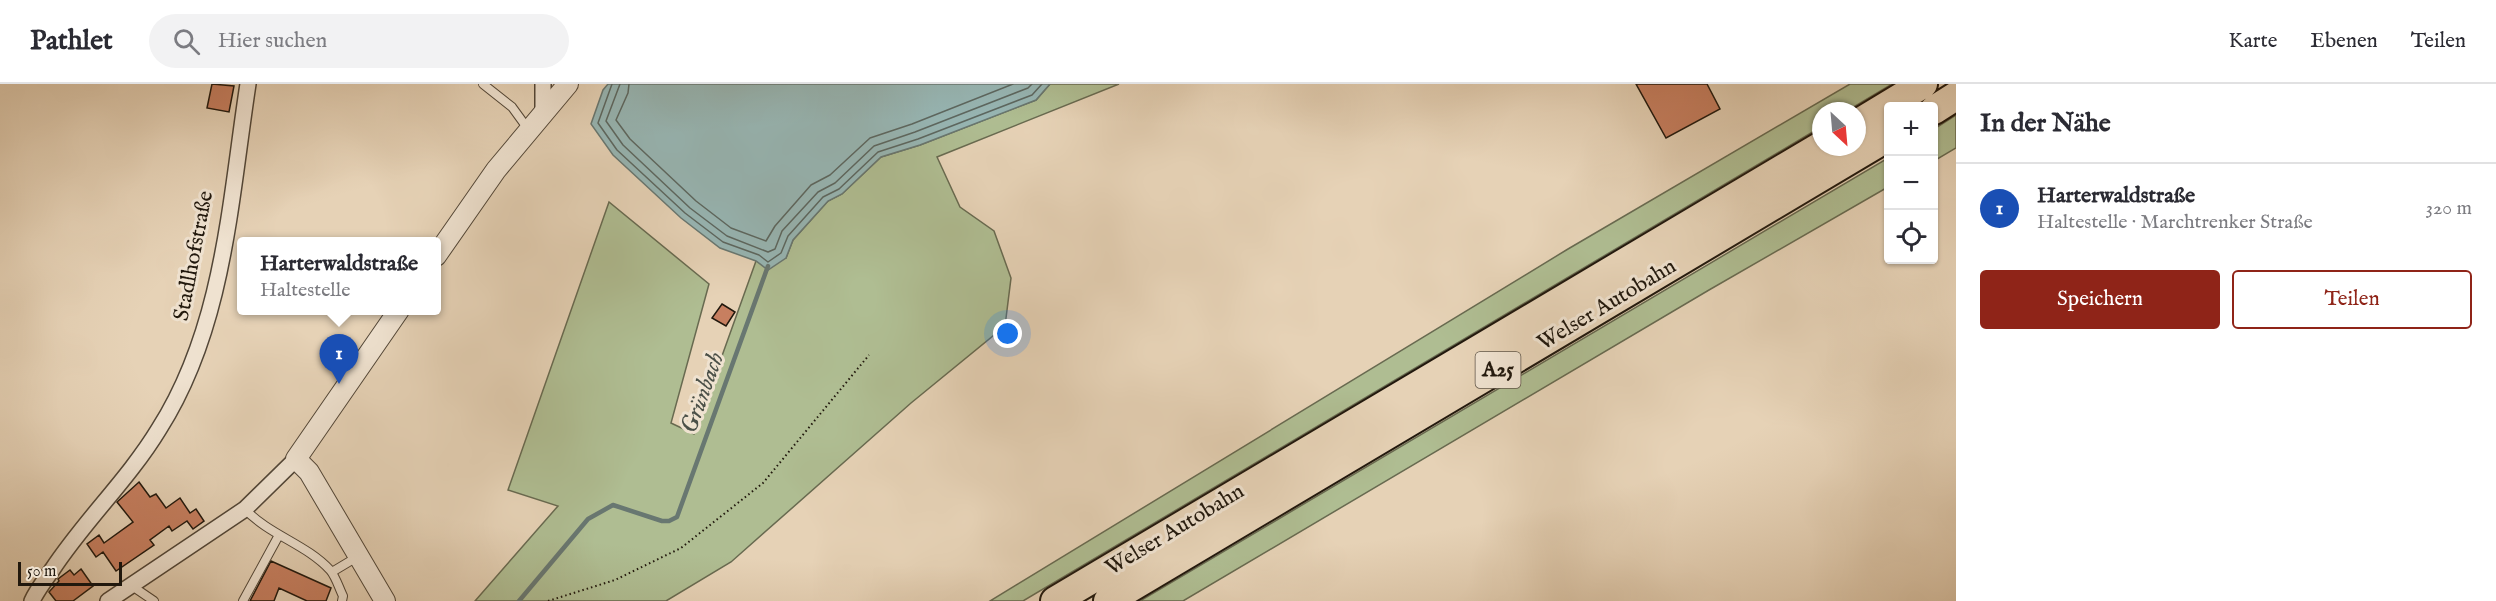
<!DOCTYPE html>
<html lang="de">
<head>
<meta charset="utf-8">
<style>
  :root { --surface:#fff; --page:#f2f2f3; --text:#2b2b33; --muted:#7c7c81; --line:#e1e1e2; --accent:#8f2418 }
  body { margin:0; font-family:"IM FELL English",serif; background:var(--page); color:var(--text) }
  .controls { position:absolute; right:18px; top:18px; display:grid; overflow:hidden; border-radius:6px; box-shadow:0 2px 4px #0004 }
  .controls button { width:54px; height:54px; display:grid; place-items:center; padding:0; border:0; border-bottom:2px solid var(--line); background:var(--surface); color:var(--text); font:30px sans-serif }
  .compass { position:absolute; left:1812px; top:18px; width:54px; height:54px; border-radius:50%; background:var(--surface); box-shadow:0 2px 4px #0004; rotate:154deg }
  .scale { position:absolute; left:18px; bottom:15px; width:104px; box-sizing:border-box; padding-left:6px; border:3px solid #21180d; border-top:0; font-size:16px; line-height:21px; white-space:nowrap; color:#21180d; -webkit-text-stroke:4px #efe2d0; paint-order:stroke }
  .you { position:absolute; left:1008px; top:250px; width:21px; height:21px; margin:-15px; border:4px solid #fff; border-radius:50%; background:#1a73e8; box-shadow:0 0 0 9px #1a73e833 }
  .badge { display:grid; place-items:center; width:39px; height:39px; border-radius:50%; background:var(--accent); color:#fff; font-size:20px; font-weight:700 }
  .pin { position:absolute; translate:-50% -50px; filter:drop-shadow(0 2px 3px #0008) }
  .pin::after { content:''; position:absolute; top:32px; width:21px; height:18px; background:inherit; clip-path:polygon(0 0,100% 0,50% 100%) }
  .popup { position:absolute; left:237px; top:153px; width:204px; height:78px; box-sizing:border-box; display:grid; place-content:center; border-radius:6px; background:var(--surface); filter:drop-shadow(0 2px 4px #0005); font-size:20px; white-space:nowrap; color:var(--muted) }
  .popup b { font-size:22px; color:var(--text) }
  .popup::after { content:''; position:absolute; left:50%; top:100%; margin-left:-12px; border:12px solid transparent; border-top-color:var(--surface) }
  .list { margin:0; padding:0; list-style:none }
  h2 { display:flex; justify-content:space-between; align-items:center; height:78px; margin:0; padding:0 24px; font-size:26px }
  h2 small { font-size:20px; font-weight:400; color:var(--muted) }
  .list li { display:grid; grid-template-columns:39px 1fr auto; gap:18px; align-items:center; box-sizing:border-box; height:90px; padding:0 24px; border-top:2px solid var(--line) }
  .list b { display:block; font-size:22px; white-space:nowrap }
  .list p { margin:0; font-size:20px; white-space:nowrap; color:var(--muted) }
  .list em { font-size:20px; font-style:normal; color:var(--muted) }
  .actions { display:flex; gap:12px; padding:18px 24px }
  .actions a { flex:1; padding:14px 0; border:2px solid var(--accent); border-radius:6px; text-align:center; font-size:21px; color:var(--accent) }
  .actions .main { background:var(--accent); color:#fff }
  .icon { flex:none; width:33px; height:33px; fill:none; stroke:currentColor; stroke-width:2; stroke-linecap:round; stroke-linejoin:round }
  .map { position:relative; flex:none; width:1956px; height:517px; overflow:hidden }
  header { display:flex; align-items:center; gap:36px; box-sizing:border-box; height:84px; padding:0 30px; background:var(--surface); border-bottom:2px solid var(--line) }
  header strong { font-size:28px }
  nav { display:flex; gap:33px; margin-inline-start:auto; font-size:21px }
  .search { width:420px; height:54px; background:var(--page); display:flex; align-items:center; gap:15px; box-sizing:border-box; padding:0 21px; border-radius:33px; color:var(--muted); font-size:22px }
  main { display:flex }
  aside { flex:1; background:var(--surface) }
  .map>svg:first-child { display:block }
  .green { fill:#afbd92; stroke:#686a50; stroke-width:1.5 }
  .water { fill:#97b6b4; stroke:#687771; stroke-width:1.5 }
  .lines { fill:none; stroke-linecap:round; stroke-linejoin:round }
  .shore { stroke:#5c6760; stroke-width:1.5 }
  .stream { stroke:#687771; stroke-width:4.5 }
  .building { fill:#c77f60; stroke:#21180d; stroke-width:1.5 }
  .service-casing { stroke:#524637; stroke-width:10 }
  .minor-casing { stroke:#524637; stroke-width:18 }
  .tertiary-casing { stroke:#524637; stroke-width:22 }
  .motorway-casing { stroke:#21180d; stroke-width:32 }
  .path { stroke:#21180d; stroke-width:2; stroke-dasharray:1.5 3; stroke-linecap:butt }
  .service { stroke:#efe2d0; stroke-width:8 }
  .minor { stroke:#efe2d0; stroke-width:15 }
  .tertiary { stroke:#efe2d0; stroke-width:20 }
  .motorway { stroke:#e6d2b6; stroke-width:28 }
  .labels { text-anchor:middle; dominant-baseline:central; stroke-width:6; stroke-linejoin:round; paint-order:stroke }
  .shield { fill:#efe2d0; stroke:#5f5548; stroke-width:1.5 }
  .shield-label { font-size:21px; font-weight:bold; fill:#21180d }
  .street-label { font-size:22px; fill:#21180d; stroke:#efe2d0 }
  .water-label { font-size:24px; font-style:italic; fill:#4a4f47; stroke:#efe2d0 }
</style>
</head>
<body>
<header>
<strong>Pathlet</strong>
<div class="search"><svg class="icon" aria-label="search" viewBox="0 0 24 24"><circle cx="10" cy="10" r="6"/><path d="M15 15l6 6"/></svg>Hier suchen</div>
<nav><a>Karte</a><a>Ebenen</a><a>Teilen</a></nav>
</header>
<main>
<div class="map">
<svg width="1956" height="517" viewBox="0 0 1956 517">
  <rect width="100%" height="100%" fill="#e6d2b6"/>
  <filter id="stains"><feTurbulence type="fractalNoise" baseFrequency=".00333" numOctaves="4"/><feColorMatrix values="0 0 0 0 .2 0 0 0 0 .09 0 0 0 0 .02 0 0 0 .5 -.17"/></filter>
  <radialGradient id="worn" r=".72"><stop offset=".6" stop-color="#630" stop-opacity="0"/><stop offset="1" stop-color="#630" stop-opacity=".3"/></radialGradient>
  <path class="green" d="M1050,0H1119L937,73L960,123L994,147L1011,194L1005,242L911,319L731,478L666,517H475L558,422L508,406L609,118L709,200L671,339L694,350L756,177L786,174L793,156L828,117L842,110L881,73L920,61L1036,16Z
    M1850,0H1892L1847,27H1821V43L1023,517H990L1568,165Z
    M1956,31V64L1934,77V45Z
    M1888,74V103L1709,206L1183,517H1140Z"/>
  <path class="water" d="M608,0H1050L1036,16L920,61L881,73L842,110L828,117L793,156L786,174L768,186L756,177L720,164L681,134L613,71L591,40L603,6Z"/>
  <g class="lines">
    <path class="shore" d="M612,0L598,39L617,66L685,129L723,158L759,171L768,178L781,169L788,152L823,113L839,105L878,68L918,55L1032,11L1042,0
      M620,0L606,37L623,61L690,124L727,152L768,168L775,165L782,147L818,108L835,99L874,62L915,48L1028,4L1032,0
      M629,0L628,9L616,36L630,55L696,117L731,144L766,157L775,142L811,101L830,91L870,54L912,40L1013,0"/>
    <path class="stream" d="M519,517L588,435L613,421L662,437H669L677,433L768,182"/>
  </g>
  <path class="building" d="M212,0L234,2L229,28L207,24Z
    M1636,0H1707L1720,25L1666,54Z
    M722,220L735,228L726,242L712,234Z
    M139,398L150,413L156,410L166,424L180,414L190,429L196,425L204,437L193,445L187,437L172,447L169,442L150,456L154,461L116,487L103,468L96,473L87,460L99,451L104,459L133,438L117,418Z
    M271,477L331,504L326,517H307L279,504L274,517H250Z
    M81,485L93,502L73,517H56L49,508L59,497L58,495L70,486L74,491Z"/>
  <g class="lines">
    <g class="service-casing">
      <path id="service" d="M483,0L512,23L528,45
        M245,425C269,451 306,460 330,486C336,493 339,504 343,512L342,517
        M332,488L357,473
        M132,502L154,517
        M243,517L279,451"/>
    </g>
    <g class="minor-casing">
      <path id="minor" d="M543,0V29
        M32,517C37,506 45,496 52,486C84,437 128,396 159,345C224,243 230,117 248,0
        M108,517L245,425L296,375"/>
    </g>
    <g class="tertiary-casing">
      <path id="tertiary" d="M436,172L496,86L568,0
        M385,517L309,388L296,375L399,226"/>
    </g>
    <g class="motorway-casing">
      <path id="motorway" d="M1934,26L1956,12
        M1857,40L1923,0
        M1055,517L1821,62
        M1108,517L1888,53"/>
    </g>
    <path class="path" d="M548,517L615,496L681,464L763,399L869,271"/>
    <use href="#service" class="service"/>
    <use href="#minor" class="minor"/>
    <use href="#tertiary" class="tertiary"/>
    <use href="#motorway" class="motorway"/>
  </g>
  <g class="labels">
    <rect class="shield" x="1475.5" y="268" width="45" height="36" rx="4.5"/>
    <g class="shield-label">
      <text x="1498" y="286">A25</text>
    </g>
    <g class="street-label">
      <text transform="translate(194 172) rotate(-79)">Stadlhofstraße</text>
      <text transform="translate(1607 221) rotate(-31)">Welser Autobahn</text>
      <text transform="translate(1175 446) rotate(-31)">Welser Autobahn</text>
    </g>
    <g class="water-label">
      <text transform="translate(703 309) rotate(-70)">Grünbach</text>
    </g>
  </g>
  <rect width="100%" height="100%" filter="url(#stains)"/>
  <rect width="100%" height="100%" fill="url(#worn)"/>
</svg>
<div class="controls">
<button>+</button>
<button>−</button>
<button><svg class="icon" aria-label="locate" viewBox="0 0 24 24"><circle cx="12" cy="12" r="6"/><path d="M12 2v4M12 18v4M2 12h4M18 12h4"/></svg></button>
</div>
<svg class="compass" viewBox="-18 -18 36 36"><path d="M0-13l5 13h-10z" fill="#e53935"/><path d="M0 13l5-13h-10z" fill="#7c7c81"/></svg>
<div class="scale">50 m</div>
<div class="you"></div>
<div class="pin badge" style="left:339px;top:300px;background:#1a4fb4">1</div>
<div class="popup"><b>Harterwaldstraße</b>Haltestelle</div>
</div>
<aside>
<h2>In der Nähe<small></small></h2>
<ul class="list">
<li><span class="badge" style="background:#1a4fb4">1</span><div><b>Harterwaldstraße</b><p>Haltestelle · Marchtrenker Straße</p></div><em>320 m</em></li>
</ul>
<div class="actions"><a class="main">Speichern</a><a>Teilen</a></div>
</aside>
</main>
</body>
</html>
